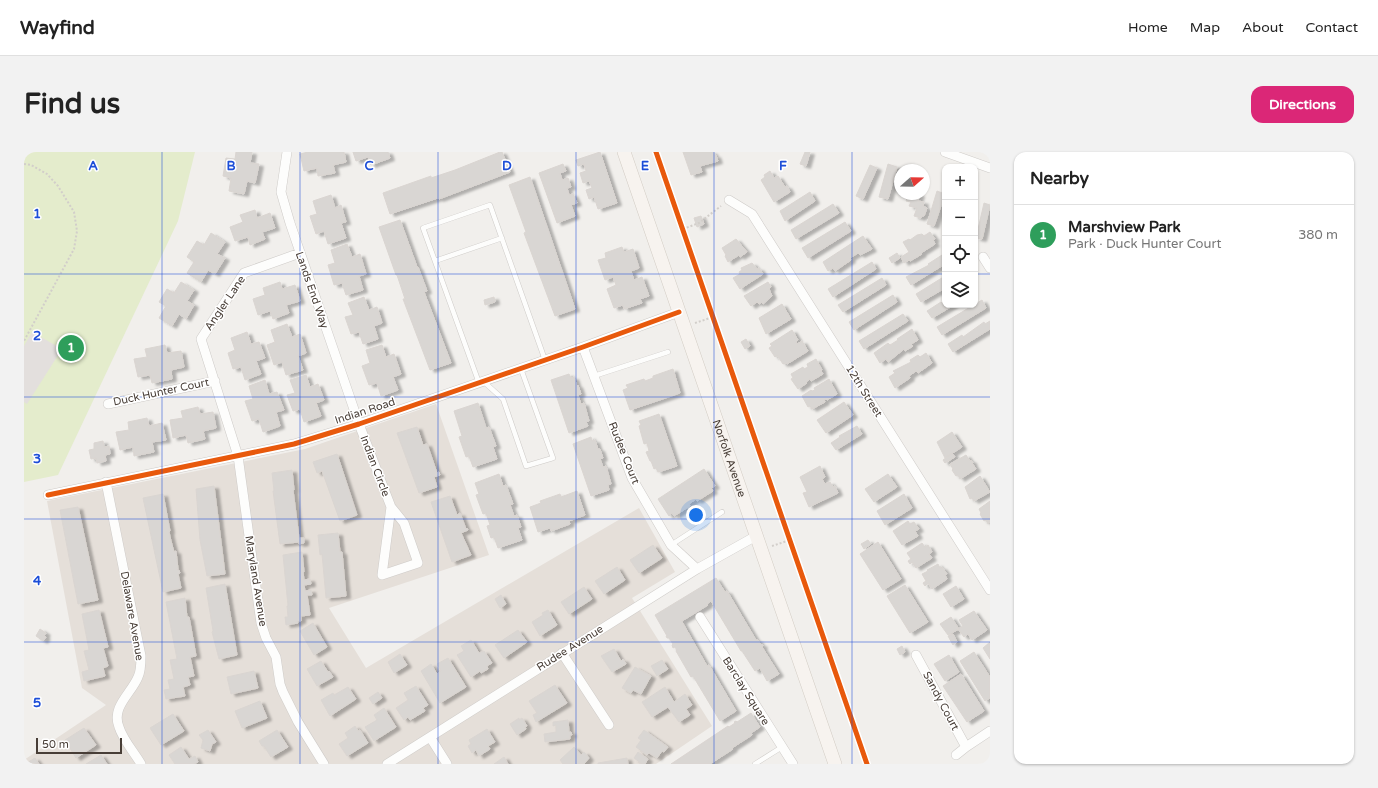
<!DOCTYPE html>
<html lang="en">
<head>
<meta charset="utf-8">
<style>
  :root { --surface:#fff; --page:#f2f2f2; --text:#222; --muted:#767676; --line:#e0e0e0; --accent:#db2777 }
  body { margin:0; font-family:"Varela Round",sans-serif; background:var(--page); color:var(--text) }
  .controls { position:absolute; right:12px; top:12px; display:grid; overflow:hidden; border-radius:8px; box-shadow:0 1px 3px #0004 }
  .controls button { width:36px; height:36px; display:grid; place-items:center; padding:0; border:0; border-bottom:1px solid var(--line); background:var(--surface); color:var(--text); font:20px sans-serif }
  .compass { position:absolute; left:870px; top:12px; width:36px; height:36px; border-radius:50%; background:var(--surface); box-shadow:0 1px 3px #0004; rotate:70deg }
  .scale { position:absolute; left:12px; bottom:10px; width:86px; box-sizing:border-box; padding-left:4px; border:2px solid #483e37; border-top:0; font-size:11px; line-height:14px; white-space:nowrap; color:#483e37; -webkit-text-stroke:3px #fff; paint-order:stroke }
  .you { position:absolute; left:672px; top:363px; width:14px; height:14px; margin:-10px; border:3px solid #fff; border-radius:50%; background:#1a73e8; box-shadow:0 0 0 6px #1a73e833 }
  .badge { display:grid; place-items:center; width:26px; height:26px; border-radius:50%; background:var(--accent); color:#fff; font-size:13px; font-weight:700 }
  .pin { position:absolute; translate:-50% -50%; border:2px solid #fff; box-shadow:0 1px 4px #0006 }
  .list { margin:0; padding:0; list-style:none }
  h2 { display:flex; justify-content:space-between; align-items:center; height:52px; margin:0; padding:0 16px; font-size:17px }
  h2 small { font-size:13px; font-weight:400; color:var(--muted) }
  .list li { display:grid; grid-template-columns:26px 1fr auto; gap:12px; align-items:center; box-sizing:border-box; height:60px; padding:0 16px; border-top:1px solid var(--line) }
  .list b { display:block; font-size:15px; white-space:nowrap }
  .list p { margin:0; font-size:13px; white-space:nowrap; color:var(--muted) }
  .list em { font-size:13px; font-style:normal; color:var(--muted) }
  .icon { flex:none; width:22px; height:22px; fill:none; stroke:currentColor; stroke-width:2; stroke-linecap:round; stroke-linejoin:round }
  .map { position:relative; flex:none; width:966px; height:612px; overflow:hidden; border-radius:12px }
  header { display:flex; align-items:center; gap:24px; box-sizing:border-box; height:56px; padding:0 20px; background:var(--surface); border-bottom:1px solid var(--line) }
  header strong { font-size:19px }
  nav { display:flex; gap:22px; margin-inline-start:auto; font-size:14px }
  .intro { display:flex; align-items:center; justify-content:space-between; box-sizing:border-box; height:96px; padding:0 24px }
  h1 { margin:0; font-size:28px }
  .button { padding:10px 18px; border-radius:12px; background:var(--accent); color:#fff; font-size:14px; font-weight:700 }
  main { display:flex; gap:24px; padding:0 24px }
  aside { flex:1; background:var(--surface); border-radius:12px; box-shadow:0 1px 3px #0004 }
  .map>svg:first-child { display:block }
  .residential { fill:#e5dfd9 }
  .green { fill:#e4eccc }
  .parking { fill:#e3dfdd }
  .building { fill:#d9d6d3; stroke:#dad5d1; filter:url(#shadow) }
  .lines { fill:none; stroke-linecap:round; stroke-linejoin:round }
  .service-casing { stroke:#cecbc8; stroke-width:5.5 }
  .minor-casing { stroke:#cecbc8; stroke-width:10 }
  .secondary-casing { stroke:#d2ccc4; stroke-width:14 }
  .path { stroke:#d2ceca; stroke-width:2; stroke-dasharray:2 2; stroke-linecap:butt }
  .service { stroke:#fdfdfc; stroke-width:4.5 }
  .minor { stroke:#fdfdfc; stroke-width:9 }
  .secondary { stroke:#f7f3ef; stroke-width:13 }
  .cycleway-casing { stroke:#fff; stroke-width:8 }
  .cycleway { stroke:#e8590c; stroke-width:5 }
  .grid { fill:none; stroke:#1d4ed8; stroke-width:1; stroke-opacity:0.55 }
  .labels { text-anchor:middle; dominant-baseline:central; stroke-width:3; stroke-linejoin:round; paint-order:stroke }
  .street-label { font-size:11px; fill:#483e37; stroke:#fff }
  .grid-label { font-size:13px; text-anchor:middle; font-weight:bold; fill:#1d4ed8; stroke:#fff; stroke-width:3; stroke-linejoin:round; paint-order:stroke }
</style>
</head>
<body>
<header>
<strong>Wayfind</strong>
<nav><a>Home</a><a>Map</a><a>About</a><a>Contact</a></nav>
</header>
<div class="intro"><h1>Find us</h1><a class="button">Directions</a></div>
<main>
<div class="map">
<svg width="966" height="612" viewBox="0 0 966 612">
  <defs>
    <filter id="shadow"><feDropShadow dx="4.5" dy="2.5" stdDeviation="1" flood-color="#0004"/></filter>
  </defs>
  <rect width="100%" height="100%" fill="#f1efec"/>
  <path class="residential" d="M412,252L465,403L305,456L342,516L615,356L651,420L608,446L688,574L632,612H0V608L82,553L58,536L23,349L281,297Z"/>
  <path class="green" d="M0,0H171L154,69L34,323L0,330Z"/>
  <path class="parking" d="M8,180L38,197L3,252L0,250V194Z"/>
  <path class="building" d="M212,0H228L226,11L235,12L231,31L223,29L220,42L205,39L207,26L199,24L202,6L211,7Z
    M284,0H320L322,10L309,13L311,21L294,24L293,16L280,19L276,2Z
    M329,0H364L366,6L347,13L344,5L332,9Z
    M476,0H478L486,20L415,47L414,46L366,62L359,41L407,24V26L431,18Z
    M576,0L593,51L574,57L570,45L565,47L562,38L568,36L565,29L559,31L556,21L562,19L560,12L554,14L552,8Z
    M659,0H689L690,4L692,3L694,9L676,14L678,20L667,23Z
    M781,0H786L782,14L776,12Z
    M539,12L542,19L536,21L538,28L544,26L547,35L543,36L545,43L549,42L553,51L547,53L551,64L533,71L515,21Z
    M864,12L873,15L864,47L855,45Z
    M846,13L853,16L839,47L832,44Z
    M746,19L750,26L754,24L761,35L763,34L766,40L750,50L737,28L741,25L740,23Z
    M506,25L551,157L531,164L500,81L502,80L485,33Z
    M913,39L921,42L910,74L903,72Z
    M786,40L791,49L761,69L756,59Z
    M889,42H896L894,49L900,50L899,54L903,56L900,64H898L897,66L890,64L893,56L885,54L887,50L882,49L884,44L888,45Z
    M307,43L311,56L317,53L322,70L317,71L322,86L304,92L300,79L292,82L286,64L293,62L289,49Z
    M960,51L966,53L958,87L952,86Z
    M809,52L815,61L772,87L767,78Z
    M231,58L233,66L246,61L251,76L238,80L241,87L226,93L224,85L211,89L206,75L219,70L216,63Z
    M677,64L680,72L673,75L670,66Z
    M376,68L393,115H394L403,139L400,140L427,211L406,218L379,147H381L373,123H372L355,75Z
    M821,70L827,79L784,106L778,96Z
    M906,80L911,87L909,88L911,92L897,101L898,102L886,109L885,108L880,111L877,105L885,100L879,90L885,87L886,88L893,83L898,82L900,84Z
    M187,81L201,90L193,102L201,106L191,122L184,118L177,130L163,121L170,110L163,105L173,89L180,93Z
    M839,84L848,97L836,103L834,101L826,106L827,108L811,119L809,116L804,119L799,110Z
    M712,87L723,100L716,105L715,103L704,110L701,104L702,103L698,96Z
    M323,92L328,105L336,102L342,122L335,124L339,138L322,143L318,131L310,133L304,113L311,111L307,98Z
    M598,95L600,100L609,97L615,116L607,119L610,128L618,125L625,144L616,147L618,151L600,157L599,153L590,156L583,137L592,133L589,125L581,128L574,108L582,106L581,101Z
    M873,101L876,106L868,111L865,106Z
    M918,103L919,105L921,103V112L887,133L882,125L905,113L904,112Z
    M848,110L852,117L809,145L804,137Z
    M728,111L733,117L735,116L739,122L716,137L709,126L716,122L715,120L718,118L717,116Z
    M921,124V136L897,150L892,142Z
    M858,126L862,133L819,160L814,153Z
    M157,130L170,138L163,149L170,153L162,167L155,162L148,174L135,166L142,154L135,150L143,137L150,141Z
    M256,130L258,137L271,133L276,149L262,153L265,161L249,167L246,159L234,163L229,147L241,143L239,136Z
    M744,130L747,135L745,137L748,144L739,152L738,150L735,152L733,150L727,154L720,144Z
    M869,143L873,150L830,178L825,170Z
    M340,145L345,158L353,155L358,171L350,174L354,187L339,192L335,180L327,182L321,165L329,163L324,151Z
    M470,145L471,150L461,153L460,148Z
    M958,148L962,156L918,183L913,175Z
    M921,149V153H930L908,166L903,159L917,150L918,151Z
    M758,152L767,167L742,182L735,166Z
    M879,162L884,169L840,197L835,189Z
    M966,169V177L929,200L924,192L938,183L939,185L960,170L961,172Z
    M263,172L268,185L276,182L282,201L274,204L279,218L262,223L258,210L250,213L243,193L251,190L247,178Z
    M888,177L894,188L887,192L889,194L881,199L880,197L864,210L862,207L856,211L850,201L864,191L866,193L874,188L873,187Z
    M768,178L774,188L772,190L773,192L778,189L784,199L763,212L762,211L759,212L753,203L751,205L745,196L748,194L746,192Z
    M223,180L227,192L235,190L241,206L232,209L237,222L221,228L217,215L209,217L204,201L211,198L207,186Z
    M722,187L726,194L721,197L717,190Z
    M141,193L143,201L157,199L160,215L147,218L148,227L128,231L126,223L114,225L110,207L123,205L121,197Z
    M358,193L362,205L370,202L377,222L369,225L374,238L357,244L353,231L345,233L338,214L346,211L342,198Z
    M902,201L908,211L894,221L892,219L885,224L886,226L871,236L865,225L871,221L869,219L887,210L886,208L894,203L896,205Z
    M792,207L798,218L797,219L799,222L787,229L786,227L782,230L783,231L774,237L767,227L769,226L767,222L779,215L780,217L784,215L783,212Z
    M649,217L656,241L606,258L599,238L604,236L602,233L620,227L621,229L629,226V224Z
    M545,222L547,226L550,225L553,234L554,233L557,242L554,243L557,252L560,251L565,269L562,270L564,274L545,281L527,228Z
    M282,223L286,235L294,232L300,248L292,251L297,264L280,270L276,257L269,259L263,243L271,241L266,228Z
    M805,227L813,242L803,248L802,247L800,248L801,250L788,257L786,254L784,255L778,244L787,238L788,239L791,238L790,236Z
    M241,228L245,242L253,240L260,258L252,260L256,274L239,280L235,267L228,269L221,249L229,247L225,234Z
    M820,250L829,263L802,281L793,268Z
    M454,251L462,276L465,275L472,294L469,295L473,307L449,315L445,304L442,305L435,285L438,284L430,259Z
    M174,255L176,262L189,260L192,276L179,279L181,287L164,291L162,283L149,286L146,268L159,266L157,259Z
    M635,262L653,314L634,320L632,316L630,317L627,309H626L622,300L625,299L623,291L620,292L615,274L617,273L615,269Z
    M123,266L125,274L138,271L142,288L128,290L130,300L110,304L109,295L96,298L92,280L105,278L104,270Z
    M833,274L838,282L812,298L807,291L816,285L815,284Z
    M393,275L399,293L403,292L413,321L415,320L416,323L410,325L413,335L395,341L373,281Z
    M928,280L938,295L921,306L913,290Z
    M567,285L568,289L571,288L574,297H576L579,306L576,307L579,315L582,314L587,332L584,333L585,338L567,344L549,292Z
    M79,289L80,295L85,294L86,302L81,303L82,309L73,311L72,306L67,307L65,298L70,297V291Z
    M928,301L931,305L921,311L919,308Z
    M313,302L333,363L316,369L298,319L293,321L289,310Z
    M942,303L946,309L947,308L949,311H948L952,317L936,327L934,323L932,324L928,318L929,317L926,312Z
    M796,314L801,325L798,327L801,332L806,330L809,335L811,334L814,341L785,355L779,341L783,340L776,325Z
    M680,317L691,334L687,336L689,339L673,349L672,347L665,352L666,354L650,364L648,361L645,364L634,347Z
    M268,318L270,338H269L275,386H280V391L275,392V390L256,392L249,339H250L248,321Z
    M475,322L479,334L482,333L489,352L486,353L490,364L493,363L497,375L494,376L498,388L474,396L470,385L467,386L463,374L466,373L462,361L459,362L452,343L455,342L451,331Z
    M864,322L873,335L850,350L841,337Z
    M956,324L966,340L950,349L948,346L946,347L941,335Z
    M190,334L201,422L183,424L176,388L172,337Z
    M553,339L561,363L545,369L546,372L527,379L526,376L514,380L506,355L517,351L516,349L536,342L537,345Z
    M139,342L146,379L145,380L147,389L150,400L152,399L154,417H153V418H155L156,421L154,422L157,436L139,440L119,346Z
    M880,342L888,356L861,373L853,359Z
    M426,344L433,363L436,361L442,377L443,376L444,378L437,381L447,403L428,410L407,350Z
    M966,349V370L964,372L962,368L960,369L956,362L957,361L955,357Z
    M54,355L74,448L54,452L36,358Z
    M884,369L886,372L890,370L895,377L891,379L894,384L878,393L869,379Z
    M314,381L316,400H318L322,444L302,446L298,402L296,403L294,383Z
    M844,388L847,392L840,397L837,392Z
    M854,390L877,427L859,438L836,402Z
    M898,391L901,395L904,393L908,400L905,402L908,406L892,416L888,410L886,412L884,409L887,407L883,401Z
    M629,393L638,406L615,421L606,408Z
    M278,400L280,420H279L280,428L286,427L287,432L280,433L281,439L287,438L288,443H283L286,463L277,464V469H273L274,471L262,473L261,465H264L263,454H264L259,403Z
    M914,412L916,416L918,415L923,422L921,423L923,427L908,437L904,431L901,434L899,431L902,429L898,422L904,419L903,418Z
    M593,415L601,428L580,442L571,429Z
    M692,426L701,440L703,439L732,488H734L737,493L738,492L739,494L738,495L755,522L743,529L736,516L731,519L718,499H717L687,449L683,452L684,453L658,469L657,468L683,514L685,513L712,559L696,569L669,524L667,525L652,499L653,498L651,495L649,496L648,493L649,492L645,486H643L642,484H643L631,463Z
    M201,432L213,503L195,507L188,480L189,479L182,436Z
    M881,433L904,470L886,481L863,444Z
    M932,434L940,447L927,455L919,442Z
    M560,435L568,447L545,462L537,450Z
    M477,443L482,452L476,456L471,447Z
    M161,446L162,456L163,465H165L172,504L166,505L170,524L164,525L166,533L159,535L161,544L142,547L140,538L146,537L144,528L150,527L146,508L153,507L142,450Z
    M75,458L84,495L79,496L84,514L79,516L81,524L60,529L58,520L65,518L60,499L65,498L58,462Z
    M524,458L533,473L516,484L508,470L519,463L518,461Z
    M950,459L963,478L948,488L944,482L940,485L934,477L939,474L935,468Z
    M927,465L935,477L924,483L916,472Z
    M289,471L303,495L290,503L276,479Z
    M16,477L22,481L20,484L22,485L19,489L12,484Z
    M494,478L503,490L480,506L471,493Z
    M929,482L933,490L929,493L924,484Z
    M447,488L455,501L460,499L468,511L463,514L464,517L457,521L456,519L447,525L433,503L440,499L437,494Z
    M966,490V507L959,496Z
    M878,494L881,500L876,503L873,497Z
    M590,497L597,509L599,507L602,512L588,520L577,504Z
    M950,500L966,525V546L961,549L936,509Z
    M376,502L383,513L370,521L364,510Z
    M925,503L935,520L921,529L910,512Z
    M424,506L442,535L416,551L397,519L407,512L413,522L417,519L413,512Z
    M638,508L644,517L633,524L627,514Z
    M297,509L304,520L305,519L309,525L293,534L283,517Z
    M611,515L627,524L617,542L609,538L607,541L598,536Z
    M230,519L234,536L207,542L203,525Z
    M937,522L960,559L943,570L919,534Z
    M531,533L543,551L512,570L509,563L513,561L505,549Z
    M392,534L404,553L399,556L401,559L386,568L384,565L380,568L372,556L384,548L380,541Z
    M324,535L332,547L306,564L297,548L309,541L310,543Z
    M641,535L650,550L661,542L668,553L662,557L666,563L655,570L644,555L628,565L618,550Z
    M354,540L358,546L349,552L345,546Z
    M236,549L243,566L218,576L211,559Z
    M360,556L372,575L350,589L341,575L353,568L350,563Z
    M727,561L736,575L727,581L728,583L708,596L709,597L686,612H647L704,574L705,575L711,571L710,570L712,569L713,570Z
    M149,562L160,579L137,593L126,576Z
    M495,566V568L498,566L503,574L501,575L502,577L493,583L486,572Z
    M544,568L545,580H547L548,583H546V587L521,590L520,582L532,580V573L529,574V570Z
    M331,574L334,579L336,578L344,591L323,604L315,592L324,586L321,581Z
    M60,576L72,593L52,606L41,588Z
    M463,577L471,590L464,594L466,597L455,604L452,598L448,601L444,594L447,592L445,588Z
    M184,578L192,590L188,592L186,599L177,596L179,588L175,583Z
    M253,578L264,595L247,605L240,594H238L235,589Z
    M620,578L644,595L640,600L638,599L633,606L625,601L623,603L612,595L617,588L614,586Z
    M157,595L165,607L171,604L174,610L170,612H151L145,603Z
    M550,595L557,603L560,600L565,606L560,612H539L536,608Z
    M614,600L624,607L621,612H618L610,606Z
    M77,603L83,612H62Z
    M480,605L484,612H470Z
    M11,606L15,612H1Z
    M603,606L604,612H574V611Z"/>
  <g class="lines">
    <g class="service-casing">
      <path id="service" d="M411,109L478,86
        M570,224L644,200
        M460,230L479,247L502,314L529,306L497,217
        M455,231L399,76L466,53L521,208
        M647,393L698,360
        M731,612L758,595"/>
    </g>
    <g class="minor-casing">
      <path id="minor" d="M263,0L257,40L266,71L335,272L367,355L358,423L394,411L380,371L367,355
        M921,0L966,16
        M705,48L728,62L966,438
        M276,101L220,121L177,187L214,304L237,471L242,486L252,505L256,532L259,540L274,570L300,612
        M959,105L966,116
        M559,195L608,326L647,393L673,417
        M84,252L191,229
        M82,330L117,504C117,511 117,519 114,525C107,542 87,555 95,575C99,588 110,600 117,612
        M24,343L270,292L335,272L559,195L655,160
        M676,465L769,612
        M538,501L585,573
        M892,503L942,595
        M406,585L423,612
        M932,603L942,595L966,579
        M363,612L673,417L732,384"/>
    </g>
    <g class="secondary-casing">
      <g id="secondary">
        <path id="s1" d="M600,0L811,612"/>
      </g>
    </g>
    <path class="path" d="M0,12L7,13L23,22L34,34L50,60L53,79L50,97L0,189
      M659,77L675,71L697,54
      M671,171L689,165
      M748,394L766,388"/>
    <use href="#service" class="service"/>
    <use href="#minor" class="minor"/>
    <use href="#secondary" class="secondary"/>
    <g class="cycleway-casing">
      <path id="cycleway" d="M632,0L843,612
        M24,343L270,292L335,272L559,195L655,160"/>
    </g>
    <use href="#cycleway" class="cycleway"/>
  </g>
  <path class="grid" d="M138,0V612M276,0V612M414,0V612M552,0V612M690,0V612M828,0V612M0,122H921M951,122H966M0,245H966M0,367H966M0,490H966"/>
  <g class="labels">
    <g class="street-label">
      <text transform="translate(288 138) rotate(71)">Lands End Way</text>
      <text transform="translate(201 151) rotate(-56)">Angler Lane</text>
      <text transform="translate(840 239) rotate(58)">12th Street</text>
      <text transform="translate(137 240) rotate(-12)">Duck Hunter Court</text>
      <text transform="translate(341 259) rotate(-18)">Indian Road</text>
      <text transform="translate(600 301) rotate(68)">Rudee Court</text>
      <text stroke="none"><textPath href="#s1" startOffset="324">Norfolk Avenue</textPath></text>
      <text transform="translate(351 314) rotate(69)">Indian Circle</text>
      <text transform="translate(232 429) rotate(81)">Maryland Avenue</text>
      <text transform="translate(108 464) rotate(80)">Delaware Avenue</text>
      <text transform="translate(546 496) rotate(-32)">Rudee Avenue</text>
      <text transform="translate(722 539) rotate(58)">Barclay Square</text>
      <text transform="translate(917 549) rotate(62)">Sandy Court</text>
    </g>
  </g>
  <g class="grid-label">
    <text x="69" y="18">A</text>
    <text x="207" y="18">B</text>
    <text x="345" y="18">C</text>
    <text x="483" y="18">D</text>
    <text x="621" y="18">E</text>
    <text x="759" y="18">F</text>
    <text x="13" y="66">1</text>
    <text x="13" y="188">2</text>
    <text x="13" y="311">3</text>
    <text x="13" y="433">4</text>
    <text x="13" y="555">5</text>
  </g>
</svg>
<div class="controls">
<button>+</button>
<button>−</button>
<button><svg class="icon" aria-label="locate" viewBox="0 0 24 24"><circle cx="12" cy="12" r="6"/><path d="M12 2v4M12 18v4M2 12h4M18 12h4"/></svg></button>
<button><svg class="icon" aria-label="layers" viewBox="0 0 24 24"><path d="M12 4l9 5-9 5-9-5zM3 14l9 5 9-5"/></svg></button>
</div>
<svg class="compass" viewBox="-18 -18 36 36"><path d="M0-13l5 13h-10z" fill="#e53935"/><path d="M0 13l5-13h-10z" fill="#767676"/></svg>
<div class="scale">50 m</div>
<div class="you"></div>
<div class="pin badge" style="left:47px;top:196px;background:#2e9e5b">1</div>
</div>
<aside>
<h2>Nearby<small></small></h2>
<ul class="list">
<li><span class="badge" style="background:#2e9e5b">1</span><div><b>Marshview Park</b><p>Park · Duck Hunter Court</p></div><em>380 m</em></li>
</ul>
</aside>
</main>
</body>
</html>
